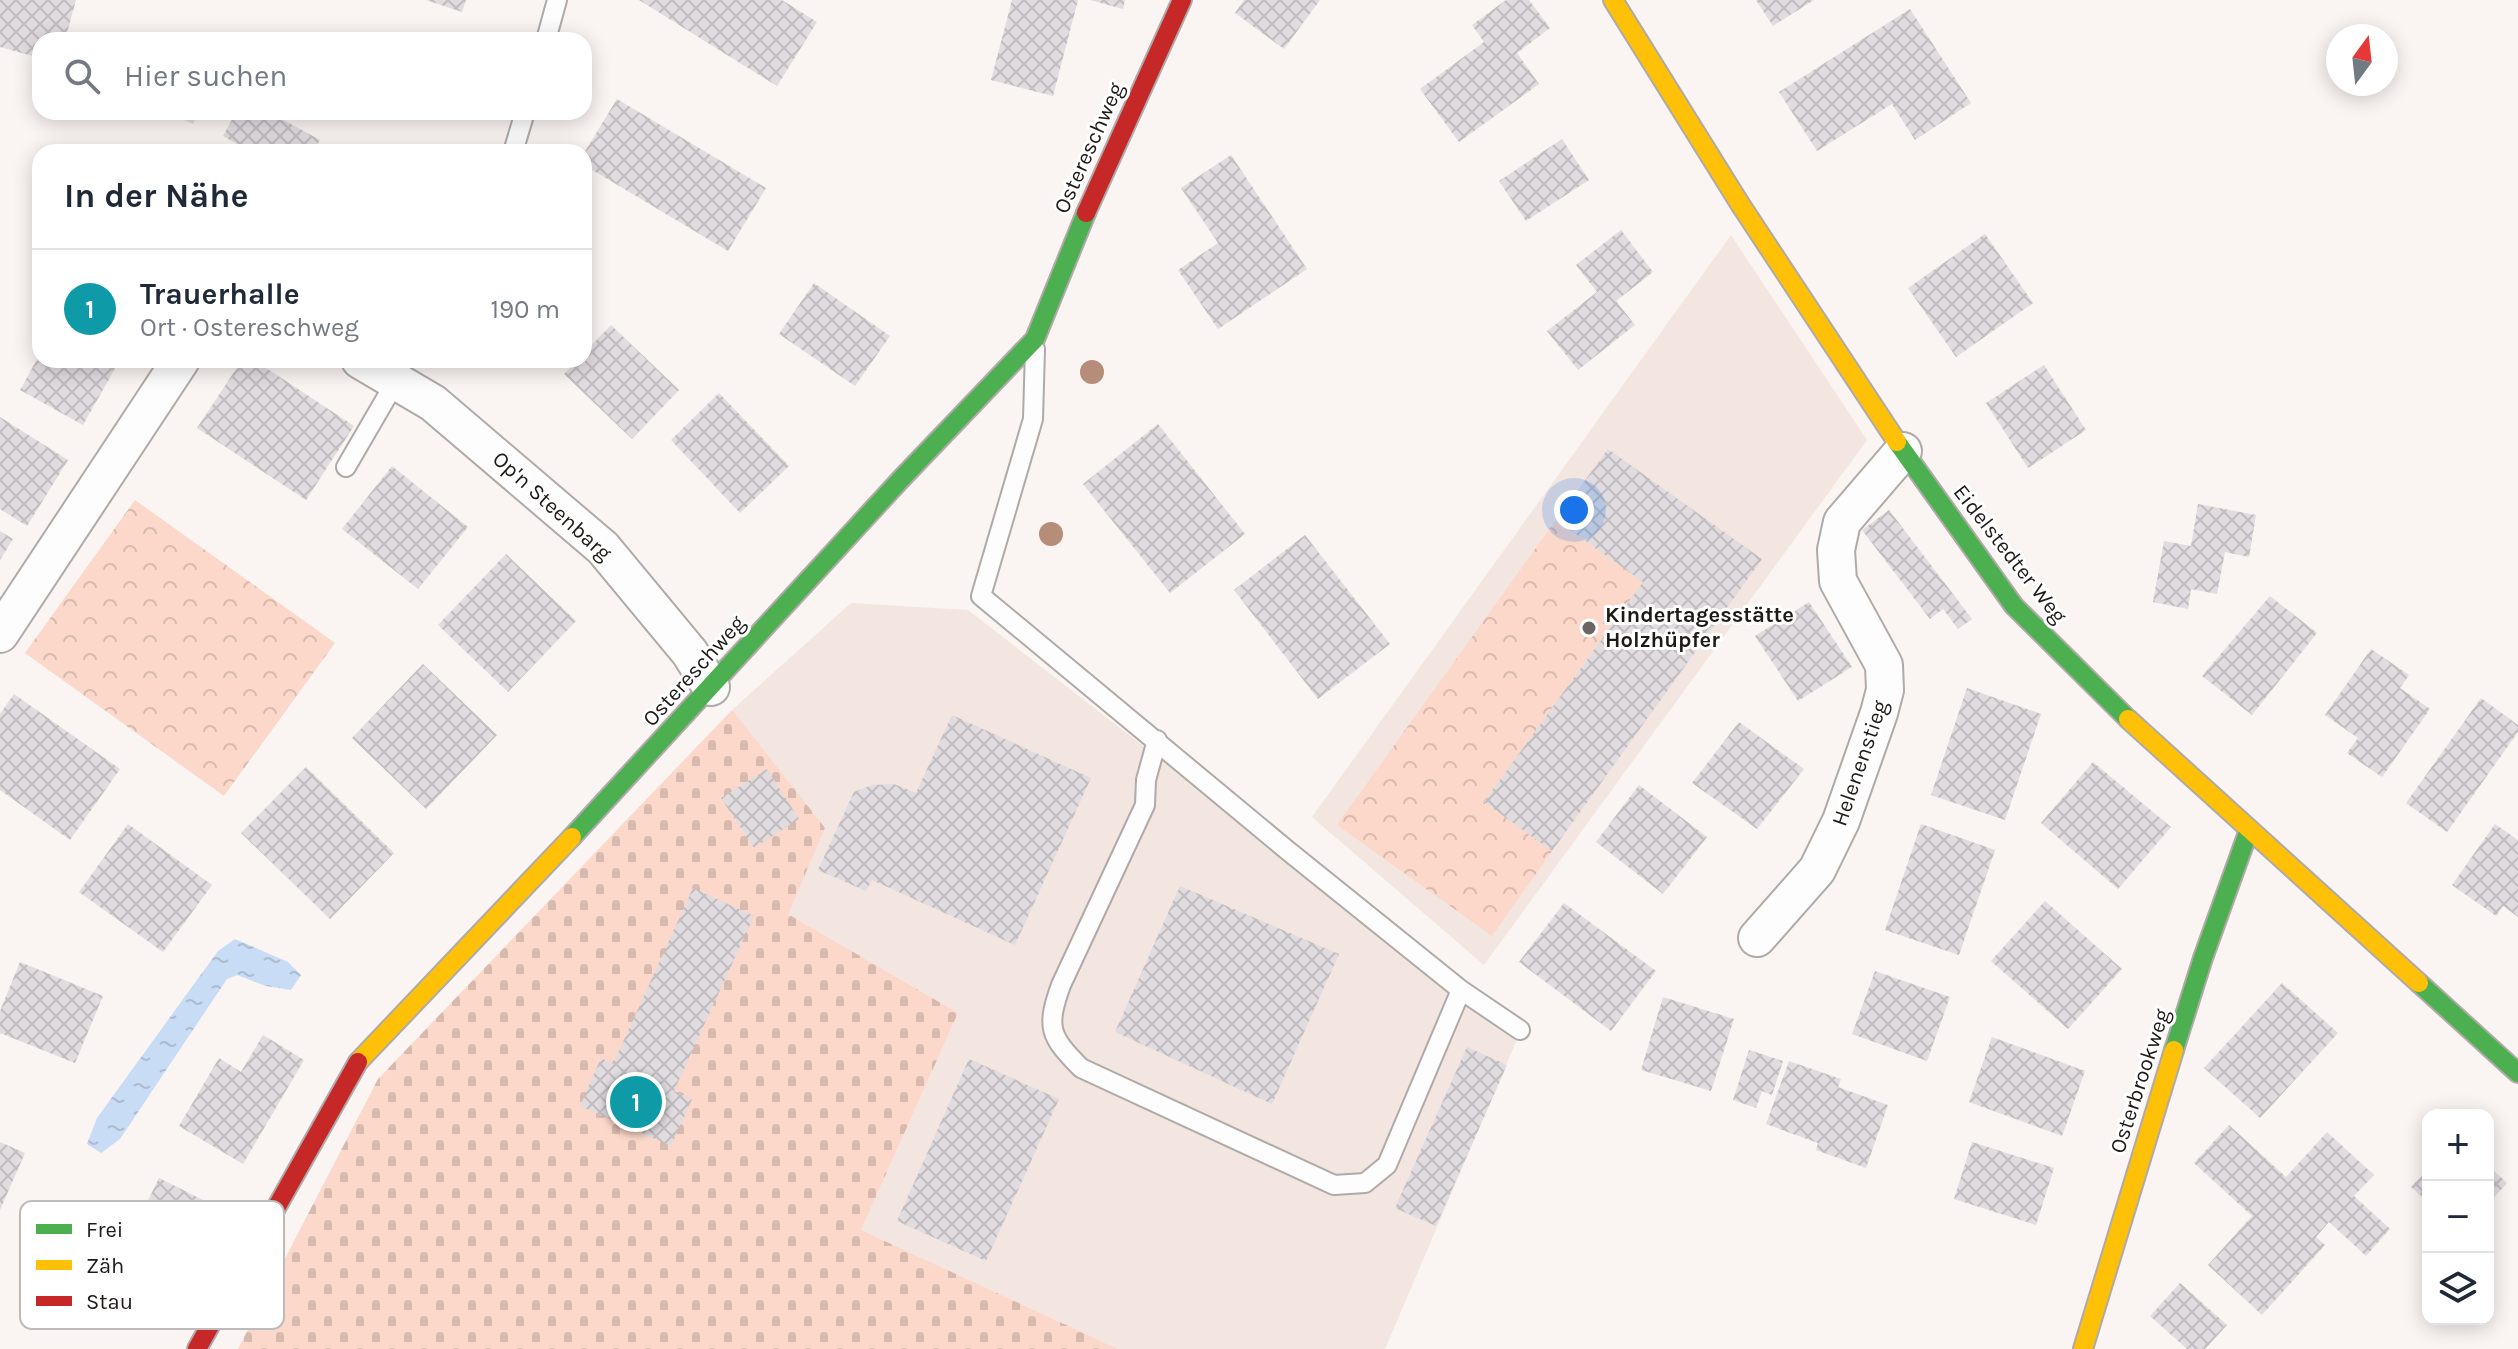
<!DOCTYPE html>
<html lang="de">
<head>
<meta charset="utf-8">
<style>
  :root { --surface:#fff; --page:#f6f6f7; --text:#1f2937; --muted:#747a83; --line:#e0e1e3; --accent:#6b6664 }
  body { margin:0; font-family:Karla,sans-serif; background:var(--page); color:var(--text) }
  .controls { position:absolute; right:24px; bottom:24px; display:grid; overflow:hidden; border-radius:16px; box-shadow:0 4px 20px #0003 }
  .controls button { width:72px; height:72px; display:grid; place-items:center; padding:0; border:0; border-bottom:2px solid var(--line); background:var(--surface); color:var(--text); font:40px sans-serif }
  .compass { position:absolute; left:2326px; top:24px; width:72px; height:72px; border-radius:50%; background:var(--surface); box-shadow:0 4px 20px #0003; rotate:15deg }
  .you { position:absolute; left:1574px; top:510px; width:28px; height:28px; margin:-20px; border:6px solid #fff; border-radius:50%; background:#1a73e8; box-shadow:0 0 0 12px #1a73e833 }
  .badge { display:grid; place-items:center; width:52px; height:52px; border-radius:50%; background:var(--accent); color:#fff; font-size:26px; font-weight:700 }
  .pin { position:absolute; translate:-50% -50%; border:4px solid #fff; box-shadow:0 2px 8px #0006 }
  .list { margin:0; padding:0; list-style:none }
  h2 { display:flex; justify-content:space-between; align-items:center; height:104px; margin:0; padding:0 32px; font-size:34px }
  h2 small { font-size:26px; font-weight:400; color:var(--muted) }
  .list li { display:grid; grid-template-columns:52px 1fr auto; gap:24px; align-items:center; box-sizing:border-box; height:120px; padding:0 32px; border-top:2px solid var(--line) }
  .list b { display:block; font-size:30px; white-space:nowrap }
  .list p { margin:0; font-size:26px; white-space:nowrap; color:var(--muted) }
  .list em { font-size:26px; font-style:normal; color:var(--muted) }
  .icon { flex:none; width:44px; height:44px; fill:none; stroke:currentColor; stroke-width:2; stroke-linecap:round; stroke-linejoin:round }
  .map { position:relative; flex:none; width:2518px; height:1349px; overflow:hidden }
  .search { position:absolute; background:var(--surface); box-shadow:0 4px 20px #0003; left:32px; top:32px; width:560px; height:88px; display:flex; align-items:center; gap:20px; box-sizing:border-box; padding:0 28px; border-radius:24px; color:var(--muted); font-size:30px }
  .panel { position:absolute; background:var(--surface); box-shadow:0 4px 20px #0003; left:32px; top:144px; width:560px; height:224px; border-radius:24px }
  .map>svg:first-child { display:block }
  .built { fill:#f3e5e0 }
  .forest { fill:url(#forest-crowns) }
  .cemetery { fill:url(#cemetery-stones) }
  .water { fill:url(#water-ripples) }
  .building { fill:url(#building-cross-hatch) }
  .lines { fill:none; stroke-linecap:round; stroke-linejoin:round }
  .lane-casing { stroke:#afaaa8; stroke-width:22 }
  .street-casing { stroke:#afaaa8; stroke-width:40 }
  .fast-casing { stroke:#afaaa8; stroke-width:22 }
  .slow-casing { stroke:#afaaa8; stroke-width:22 }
  .jam-casing { stroke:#afaaa8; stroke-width:22 }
  .lane { stroke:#fefdfd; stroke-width:18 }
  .street { stroke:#fefdfd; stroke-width:36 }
  .fast { stroke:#4caf50; stroke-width:18 }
  .slow { stroke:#ffc107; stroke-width:18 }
  .jam { stroke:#c62828; stroke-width:18 }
  .tree { fill:#b58d79 }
  .poi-dot { fill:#6b6664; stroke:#fff; stroke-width:3 }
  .labels { text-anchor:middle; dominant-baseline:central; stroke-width:6; stroke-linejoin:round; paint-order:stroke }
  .street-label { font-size:22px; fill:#1e1a18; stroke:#fff }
  .poi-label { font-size:22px; font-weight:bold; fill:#1e1a18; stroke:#fff; text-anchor:start }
  .key { fill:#fff; stroke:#bcbaba; stroke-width:2 }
  .key-label { font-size:22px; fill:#1e1a18 }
</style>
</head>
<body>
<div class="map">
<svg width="2518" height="1349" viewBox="0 0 2518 1349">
  <defs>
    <pattern id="forest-crowns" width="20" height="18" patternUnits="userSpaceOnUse" patternTransform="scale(2)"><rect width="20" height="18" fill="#fbd8ca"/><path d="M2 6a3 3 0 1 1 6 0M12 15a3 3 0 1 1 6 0" fill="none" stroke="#d7b9ad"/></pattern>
    <pattern id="cemetery-stones" width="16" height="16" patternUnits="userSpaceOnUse" patternTransform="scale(2)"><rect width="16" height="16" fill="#fbd8ca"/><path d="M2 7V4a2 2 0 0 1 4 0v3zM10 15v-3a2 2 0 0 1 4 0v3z" fill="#d7b9ad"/></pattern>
    <pattern id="water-ripples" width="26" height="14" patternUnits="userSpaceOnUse" patternTransform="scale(2)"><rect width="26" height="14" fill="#c8dcf5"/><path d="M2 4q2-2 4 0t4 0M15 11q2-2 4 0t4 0" fill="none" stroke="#abbcd1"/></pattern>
    <pattern id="building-cross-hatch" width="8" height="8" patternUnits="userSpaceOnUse" patternTransform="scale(2)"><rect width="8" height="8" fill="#e0dce0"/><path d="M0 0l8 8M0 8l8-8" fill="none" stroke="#c0bcbf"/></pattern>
  </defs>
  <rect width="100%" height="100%" fill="#faf4f2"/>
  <path class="built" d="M1731,235L1867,440L1484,965L1312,817Z
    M851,603L968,610L1518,1037L1385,1349H1118L861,1230L958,1013L788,914L732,710Z"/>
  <path class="forest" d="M135,500L335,643L224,796L25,653Z
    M1556,520L1643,582L1484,802L1552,851L1492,936L1337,825Z"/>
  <path class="cemetery" d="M732,710L825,828L788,914L958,1013L861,1230L1118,1349H238L378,1079Z"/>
  <path class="water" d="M235,939L288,962L301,975L291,990L266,986L237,975L227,979L120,1139L101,1153L87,1144L97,1118L218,951Z"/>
  <path class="building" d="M0,0H76L65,40H40V58L0,47Z
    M426,0H466L462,12Z
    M639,0H782L817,22L777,86Z
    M1012,0H1078L1053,96L991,80Z
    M1090,0H1125L1123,9Z
    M1244,0H1320L1284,49L1235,13Z
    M1506,0H1529L1550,28L1517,53L1539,84L1459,142L1420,89L1484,42L1472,25Z
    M1756,0H1814L1773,26Z
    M1910,9L1971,103L1915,140L1892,104L1817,151L1779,92Z
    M617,99L766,188L728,251L584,165V153Z
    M169,112H199L193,124Z
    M236,112H269L320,140L313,152H251L223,136Z
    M1562,139L1589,180L1526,221L1499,181Z
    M1231,155L1307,269L1218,329L1178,270L1218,243L1181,188Z
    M1621,230L1653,272L1616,301L1635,325L1578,370L1547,331L1597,292L1576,265Z
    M1985,234L2033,303L1956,357L1908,288Z
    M814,283L890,336L855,386L779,334Z
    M611,325L679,390L632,439L564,374L578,360H584V353Z
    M40,354V360H109L117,365L83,425L20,390Z
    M242,360H254L354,426L306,500L197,428Z
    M2044,365L2086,430L2028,468L1986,403Z
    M719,393L789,466L740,513L671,440Z
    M0,417L68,460L27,526L0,509Z
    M1158,424L1245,534L1170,593L1083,484Z
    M1608,449L1762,559L1552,851L1484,802L1643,582L1556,520Z
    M392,466L468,527L418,589L342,529Z
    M2198,504L2256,515L2249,557L2225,552L2217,594L2191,589L2188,609L2153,602L2164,541L2191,546Z
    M1889,510L1972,619L1958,629L1943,609L1930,619L1862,530Z
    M0,531L13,539L0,560Z
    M1305,535L1390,644L1318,699L1234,590Z
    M506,554L576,621L508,692L438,625Z
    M2270,596L2317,633L2252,715L2202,676Z
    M1809,602L1852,667L1798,701L1755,636Z
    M2371,649L2409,675L2400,688L2430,709L2382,777L2347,753L2358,738L2325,715Z
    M423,664L497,735L426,809L352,738Z
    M1967,688L2041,714L2005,820L1931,795Z
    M14,694L120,769L70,840L0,790V714Z
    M2481,698L2518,725V732L2447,832L2406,803Z
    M952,715L1091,778L1015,945L872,880L866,891L818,870L854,792L872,785L894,784L916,793Z
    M1739,722L1804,769L1757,829L1692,783Z
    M2093,762L2171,827L2118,889L2041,823Z
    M306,767L394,853L330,919L241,833Z
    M767,769L799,819L754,848L721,798Z
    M1639,785L1707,837L1663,894L1596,842Z
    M128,824L212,885L163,952L79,892Z
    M1921,824L1995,850L1959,955L1885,930Z
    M2495,824L2518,840V917L2503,906L2496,916L2452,885Z
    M1180,886L1339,954L1272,1104L1115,1032Z
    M693,888L754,916L674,1091L692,1099L671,1146L580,1106L601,1058L613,1064Z
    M2045,901L2122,969L2068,1029L1991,961Z
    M1564,903L1656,971L1611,1031L1519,962Z
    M20,962L103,996L75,1063L0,1033V1011Z
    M1875,971L1950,997L1927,1061L1852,1034Z
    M2282,983L2338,1033L2260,1118L2204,1068Z
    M1663,997L1734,1019L1711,1091L1641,1070Z
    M263,1035L304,1060L243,1164L179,1126L219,1058L241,1072Z
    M1992,1037L2085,1071L2062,1136L1969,1102Z
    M1467,1047L1507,1065L1436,1226L1395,1208Z
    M1749,1050L1783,1061L1772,1095L1762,1091L1756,1108L1733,1100Z
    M969,1059L1059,1099L986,1261L897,1221Z
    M1789,1061L1841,1079L1838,1087L1888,1105L1866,1168L1816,1150L1818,1143L1766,1124Z
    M2229,1125L2286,1177L2327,1132L2374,1175L2354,1196L2390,1229L2366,1256L2329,1222L2316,1237L2325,1245L2262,1315L2208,1265L2252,1216L2194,1163Z
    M0,1142L25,1153L0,1210Z
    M1972,1142L2054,1168L2036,1225L1954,1199Z
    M2488,1165L2507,1183L2488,1204Z
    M2428,1169V1202L2411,1187Z
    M159,1178L219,1208L182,1281L123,1251Z
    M2180,1283L2227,1325L2205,1349H2187L2150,1316Z"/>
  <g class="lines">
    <g class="lane-casing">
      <path id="lane" d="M546,40L557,0
        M513,152L525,112
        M1035,349L1033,419L981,596L1287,850L1461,990L1520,1030
        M346,467L396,381
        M1157,740L1146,780L1145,805L1061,985C1046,1027 1049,1036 1081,1068L1334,1185L1365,1183L1387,1165L1461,990"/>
    </g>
    <g class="street-casing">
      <path id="street" d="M360,360L433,403L603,548L690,653L711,687
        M0,634L181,360
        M1757,938L1817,870L1841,821L1879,713L1885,690L1884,665L1838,581L1836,550L1842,522L1903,451"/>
    </g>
    <g class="fast-casing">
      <path id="fast" d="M1897,442L2014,606L2128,719
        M572,837L902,478L1035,339L1086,213
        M2419,983L2518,1073
        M2174,1050L2203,958L2249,830"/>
    </g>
    <g class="slow-casing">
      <path id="slow" d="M1613,0L1740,204L1897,442
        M2128,719L2419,983
        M358,1062L572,837
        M2083,1349L2174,1050"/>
    </g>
    <g class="jam-casing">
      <path id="jam" d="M1086,213L1182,0
        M197,1349L358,1062"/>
    </g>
    <use href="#lane" class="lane"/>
    <use href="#street" class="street"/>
    <use href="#fast" class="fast"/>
    <use href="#slow" class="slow"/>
    <use href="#jam" class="jam"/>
  </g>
  <g class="tree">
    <circle cx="1092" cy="372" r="12"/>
    <circle cx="1051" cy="534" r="12"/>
  </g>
  <circle class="poi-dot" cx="1589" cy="628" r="8"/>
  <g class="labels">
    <g class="street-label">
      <text transform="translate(1089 148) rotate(-66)">Ostereschweg</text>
      <text transform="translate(552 506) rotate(42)">Op'n Steenbarg</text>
      <text transform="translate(2010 554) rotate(52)">Eidelstedter Weg</text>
      <text transform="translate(694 671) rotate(-48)">Ostereschweg</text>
      <text transform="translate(1860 763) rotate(-71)">Helenenstieg</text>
      <text transform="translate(2140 1081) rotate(-72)">Osterbrookweg</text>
    </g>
    <g class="poi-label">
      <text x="1605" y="615">Kindertagesstätte<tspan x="1605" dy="25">Holzhüpfer</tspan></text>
    </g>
  </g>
  <rect x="20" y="1201" width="264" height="128" rx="12" class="key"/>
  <rect x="36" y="1224" width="36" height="10" fill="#4caf50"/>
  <rect x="36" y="1260" width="36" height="10" fill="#ffc107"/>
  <rect x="36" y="1296" width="36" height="10" fill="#c62828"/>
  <g class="key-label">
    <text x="86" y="1237">Frei</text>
    <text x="86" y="1273">Zäh</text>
    <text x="86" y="1309">Stau</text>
  </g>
</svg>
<div class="controls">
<button>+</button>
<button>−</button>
<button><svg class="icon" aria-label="layers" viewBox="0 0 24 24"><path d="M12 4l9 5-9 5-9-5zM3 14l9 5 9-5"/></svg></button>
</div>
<svg class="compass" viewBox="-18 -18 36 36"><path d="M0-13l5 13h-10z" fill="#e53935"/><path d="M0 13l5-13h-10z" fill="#747a83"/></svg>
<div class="you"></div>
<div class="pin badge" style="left:636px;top:1102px;background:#0f9aa8">1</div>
<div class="search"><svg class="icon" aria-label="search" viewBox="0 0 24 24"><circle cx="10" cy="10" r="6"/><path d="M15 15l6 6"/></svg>Hier suchen</div>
<section class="panel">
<h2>In der Nähe<small></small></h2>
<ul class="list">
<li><span class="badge" style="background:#0f9aa8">1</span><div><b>Trauerhalle</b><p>Ort · Ostereschweg</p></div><em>190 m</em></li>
</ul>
</section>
</div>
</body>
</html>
